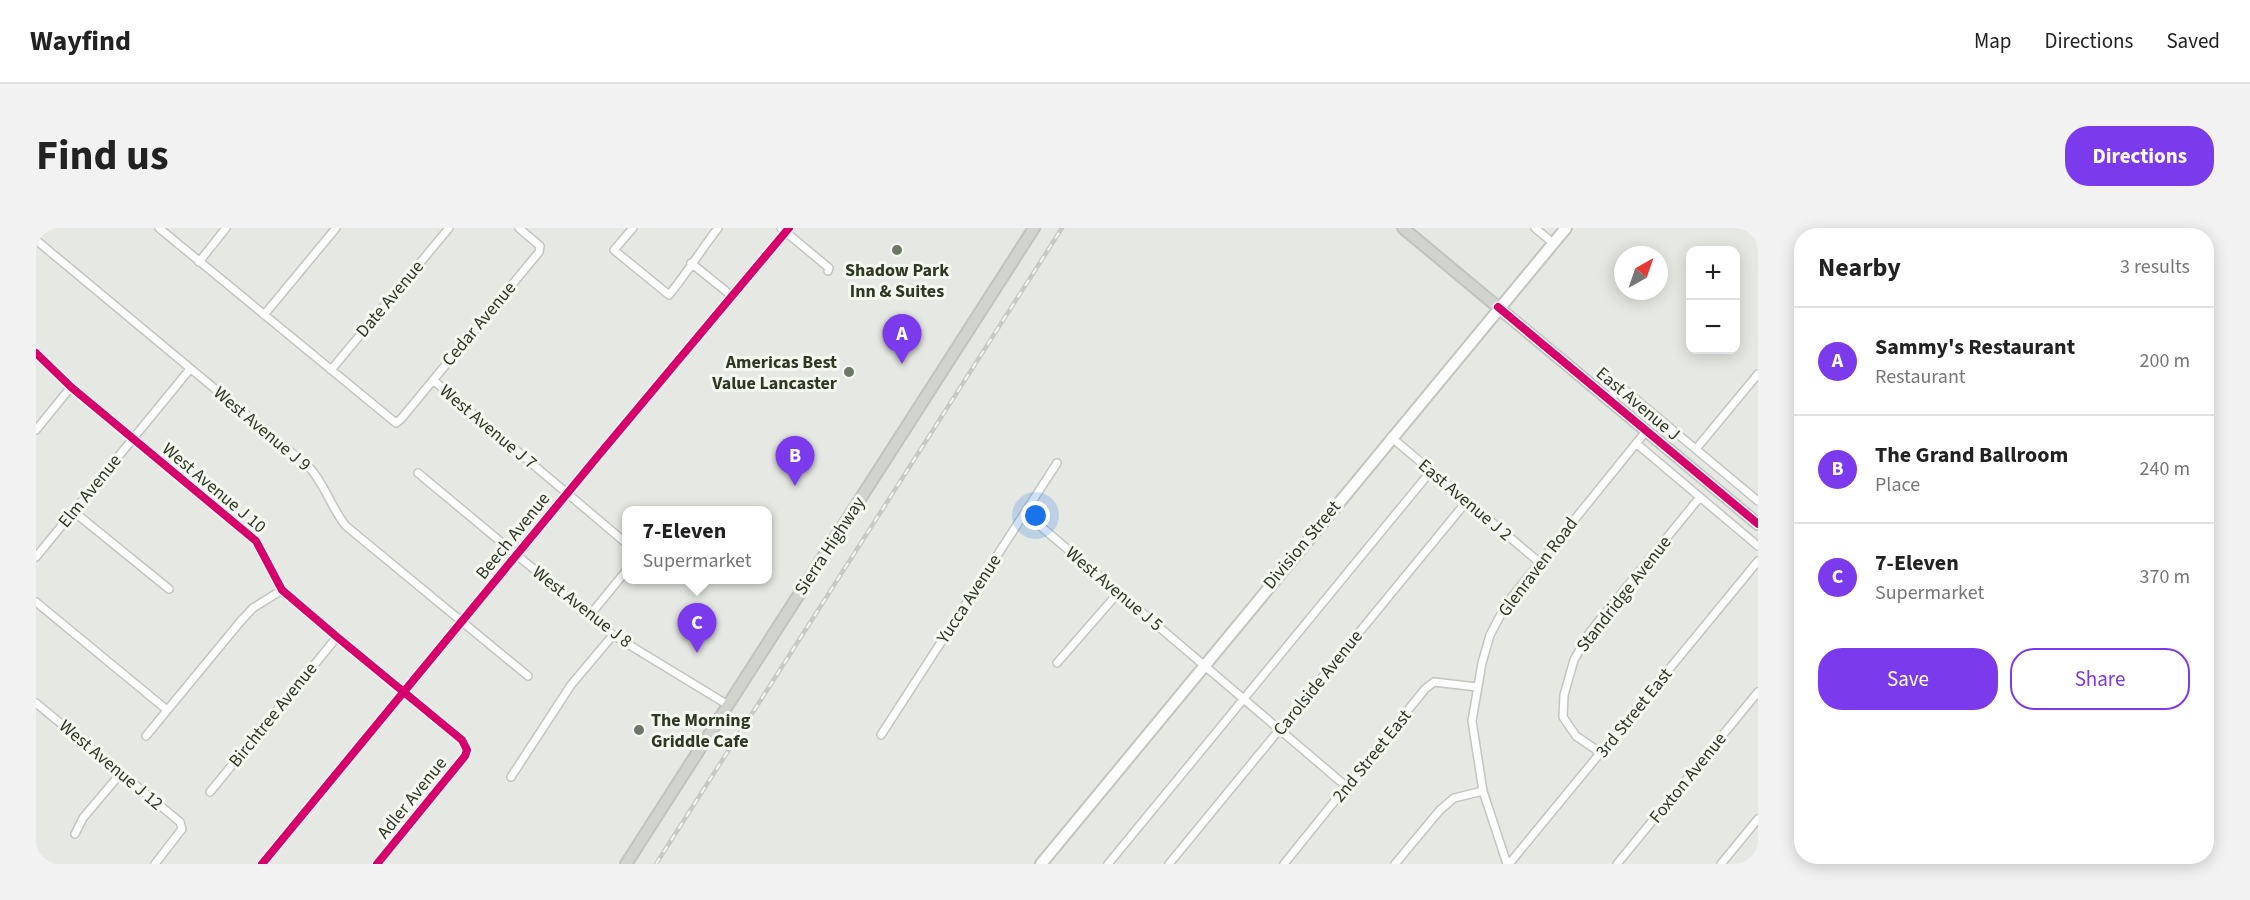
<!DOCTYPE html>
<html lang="en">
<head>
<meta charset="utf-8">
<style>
  :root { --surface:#fff; --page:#f2f2f2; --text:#222; --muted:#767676; --line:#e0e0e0; --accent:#7c3aed }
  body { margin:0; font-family:"Source Sans 3",sans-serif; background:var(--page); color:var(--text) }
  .controls { position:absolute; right:18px; top:18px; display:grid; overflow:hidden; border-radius:12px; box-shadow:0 3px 15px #0003 }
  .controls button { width:54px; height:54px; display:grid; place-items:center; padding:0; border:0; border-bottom:2px solid var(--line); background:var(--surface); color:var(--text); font:30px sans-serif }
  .compass { position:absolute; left:1578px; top:18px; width:54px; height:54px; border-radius:50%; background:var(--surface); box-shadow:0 3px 15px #0003; rotate:40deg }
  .you { position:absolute; left:1000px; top:288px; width:21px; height:21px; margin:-15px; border:4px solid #fff; border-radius:50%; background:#1a73e8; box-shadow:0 0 0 9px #1a73e833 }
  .badge { display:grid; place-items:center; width:39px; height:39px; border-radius:50%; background:var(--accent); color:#fff; font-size:20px; font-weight:700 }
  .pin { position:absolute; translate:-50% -50px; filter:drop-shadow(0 2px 3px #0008) }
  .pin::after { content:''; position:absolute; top:32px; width:21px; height:18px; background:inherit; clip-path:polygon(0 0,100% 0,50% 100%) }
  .popup { position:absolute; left:586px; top:278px; width:150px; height:78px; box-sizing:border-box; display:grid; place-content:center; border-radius:12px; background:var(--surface); filter:drop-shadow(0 2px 4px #0005); font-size:20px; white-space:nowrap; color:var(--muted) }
  .popup b { font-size:22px; color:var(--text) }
  .popup::after { content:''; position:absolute; left:50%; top:100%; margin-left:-12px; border:12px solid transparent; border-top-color:var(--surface) }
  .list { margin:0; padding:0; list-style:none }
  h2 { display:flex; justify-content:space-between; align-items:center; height:78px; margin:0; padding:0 24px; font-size:26px }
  h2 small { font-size:20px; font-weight:400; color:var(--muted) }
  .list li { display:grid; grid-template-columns:39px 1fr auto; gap:18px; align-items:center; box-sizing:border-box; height:108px; padding:0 24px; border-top:2px solid var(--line) }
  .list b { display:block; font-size:22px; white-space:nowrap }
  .list p { margin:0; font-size:20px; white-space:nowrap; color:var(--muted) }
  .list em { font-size:20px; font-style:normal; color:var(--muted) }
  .actions { display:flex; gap:12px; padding:18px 24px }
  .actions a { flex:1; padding:14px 0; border:2px solid var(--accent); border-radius:24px; text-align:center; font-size:21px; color:var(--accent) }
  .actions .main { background:var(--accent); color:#fff }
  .map { position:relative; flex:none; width:1722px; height:636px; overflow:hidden; border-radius:24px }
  header { display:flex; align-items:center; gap:36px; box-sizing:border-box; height:84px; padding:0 30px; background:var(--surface); border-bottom:2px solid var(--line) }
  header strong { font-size:28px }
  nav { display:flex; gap:33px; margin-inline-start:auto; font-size:21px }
  .intro { display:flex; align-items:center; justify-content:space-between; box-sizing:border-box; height:144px; padding:0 36px }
  h1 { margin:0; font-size:42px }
  .button { padding:15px 27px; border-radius:24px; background:var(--accent); color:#fff; font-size:21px; font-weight:700 }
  main { display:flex; gap:36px; padding:0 36px }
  aside { flex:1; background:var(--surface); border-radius:24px; box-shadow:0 3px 15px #0003 }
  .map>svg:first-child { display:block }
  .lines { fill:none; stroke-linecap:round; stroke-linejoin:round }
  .street-casing { stroke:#c3c5c0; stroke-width:10 }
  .secondary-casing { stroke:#c3c5bf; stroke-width:14 }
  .primary-casing { stroke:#c1c4bc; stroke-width:14 }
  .street { stroke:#fbfcfb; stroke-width:7 }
  .secondary { stroke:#fbfcfb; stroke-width:10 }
  .primary { stroke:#d1d4ce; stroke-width:10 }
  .rail-casing { stroke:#c8c9c6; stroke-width:4.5 }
  .rail { stroke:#f5f7f1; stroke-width:2; stroke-dasharray:7; stroke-linecap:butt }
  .cycleway-casing { stroke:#f5f7f1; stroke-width:11 }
  .cycleway { stroke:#d6006c; stroke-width:8 }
  .poi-dot { fill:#6e7666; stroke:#f5f7f1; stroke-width:2 }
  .labels { text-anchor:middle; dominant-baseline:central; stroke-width:6; stroke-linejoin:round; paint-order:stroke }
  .poi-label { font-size:18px; font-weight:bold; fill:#2e3823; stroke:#f5f7f1 }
  .street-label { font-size:18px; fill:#2e3823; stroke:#f5f7f1 }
</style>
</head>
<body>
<header>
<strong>Wayfind</strong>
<nav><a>Map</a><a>Directions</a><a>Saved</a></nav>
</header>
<div class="intro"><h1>Find us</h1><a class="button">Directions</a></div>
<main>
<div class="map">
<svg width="1722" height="636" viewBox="0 0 1722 636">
  <rect width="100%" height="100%" fill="#e6e8e3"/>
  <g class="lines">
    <g class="street-casing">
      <path id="street" d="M123,0L360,195L365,191L503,24L504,18L483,0
        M597,0L578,22L633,67C651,45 665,22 682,0
        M745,0L793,40L792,43
        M1499,0L1517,15
        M0,12L273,239C289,256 295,280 310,298L492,448
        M163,34L190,0
        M655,35L696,68
        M228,87L300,0
        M0,125L35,159L220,313L246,362L301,409L426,512L431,522L429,528L341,636
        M295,142L413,0
        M397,152L590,315
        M1571,169L1590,163L1722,273
        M0,202L35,159
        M1355,209L1503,334
        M1601,216L1722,318
        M1660,221L1722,146
        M382,245L577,407L692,477
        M37,283L133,361
        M989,285L1311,559
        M0,329L154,141
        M0,374L131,482
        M554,387L590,343
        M1021,435L1082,365
        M0,475L144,594L146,601L119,636
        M845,507L1021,235
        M110,508L204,394L217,380L246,362
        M1565,525L1540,508L1527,489L1528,467L1538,432L1554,404L1664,269
        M475,549L535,457L577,407
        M174,564L301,409
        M39,606L47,590L85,545
        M226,636L562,228L753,0
        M1072,636L1395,243
        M1133,636L1431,273
        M1248,636L1389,461L1398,454L1441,459
        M1359,636L1404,582L1418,570L1447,563
        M1471,636L1447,563L1436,493L1446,435L1454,407L1471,375L1611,202
        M1473,636L1722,333
        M1581,636L1722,464
        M1685,636L1722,591"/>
    </g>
    <g class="secondary-casing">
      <path id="secondary" d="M1005,636L1530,0"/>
    </g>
    <g class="primary-casing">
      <path id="primary" d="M1367,0L1722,296
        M590,636L998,0"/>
    </g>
    <use href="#street" class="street"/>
    <use href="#secondary" class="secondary"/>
    <use href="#primary" class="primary"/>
    <g class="rail-casing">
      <path id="rail" d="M620,636L1026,0"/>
    </g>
    <use href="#rail" class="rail"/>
    <g class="cycleway-casing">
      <path id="cycleway" d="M1462,79L1722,296
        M0,125L35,159L220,313L246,362L301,409L426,512L431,522L429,528L341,636
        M226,636L562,228L753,0"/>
    </g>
    <use href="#cycleway" class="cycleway"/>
  </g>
  <g class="poi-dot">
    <circle cx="861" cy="22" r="6"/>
    <circle cx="813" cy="144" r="6"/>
    <circle cx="603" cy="502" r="6"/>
  </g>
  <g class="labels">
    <g class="poi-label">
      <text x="861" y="42">Shadow Park<tspan x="861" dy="21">Inn &amp; Suites</tspan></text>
      <text x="801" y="134" text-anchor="end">Americas Best<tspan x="801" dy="21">Value Lancaster</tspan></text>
      <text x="615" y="492" text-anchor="start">The Morning<tspan x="615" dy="21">Griddle Cafe</tspan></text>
    </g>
    <g class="street-label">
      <text transform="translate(354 71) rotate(-50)">Date Avenue</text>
      <text transform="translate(443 96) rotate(-50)">Cedar Avenue</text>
      <text transform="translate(1602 176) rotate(40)">East Avenue J</text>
      <text transform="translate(452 199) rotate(40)">West Avenue J 7</text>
      <text transform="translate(226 201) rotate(40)">West Avenue J 9</text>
      <text transform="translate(178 260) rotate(40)">West Avenue J 10</text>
      <text transform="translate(54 263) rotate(-51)">Elm Avenue</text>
      <text transform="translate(1429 272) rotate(40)">East Avenue J 2</text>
      <text transform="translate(477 308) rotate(-51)">Beech Avenue</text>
      <text transform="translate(1266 317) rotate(-50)">Division Street</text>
      <text transform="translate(794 318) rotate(-57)">Sierra Highway</text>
      <text transform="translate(1502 339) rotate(-53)">Glenraven Road</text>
      <text transform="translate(1078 361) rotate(40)">West Avenue J 5</text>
      <text transform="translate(1588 366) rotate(-52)">Standridge Avenue</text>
      <text transform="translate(933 371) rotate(-57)">Yucca Avenue</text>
      <text transform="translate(546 379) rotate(38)">West Avenue J 8</text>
      <text transform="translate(1282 455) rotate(-51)">Carolside Avenue</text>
      <text transform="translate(1598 485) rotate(-51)">3rd Street East</text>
      <text transform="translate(237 487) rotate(-51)">Birchtree Avenue</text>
      <text transform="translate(1336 528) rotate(-51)">2nd Street East</text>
      <text transform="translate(75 537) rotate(40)">West Avenue J 12</text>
      <text transform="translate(1652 550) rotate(-51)">Foxton Avenue</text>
      <text transform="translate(376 570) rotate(-51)">Adler Avenue</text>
    </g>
  </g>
</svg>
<div class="controls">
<button>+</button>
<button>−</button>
</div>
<svg class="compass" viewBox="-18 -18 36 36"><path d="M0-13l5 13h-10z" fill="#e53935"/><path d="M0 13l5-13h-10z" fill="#767676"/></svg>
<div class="you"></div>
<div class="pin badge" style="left:866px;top:136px">A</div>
<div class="pin badge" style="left:759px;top:258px">B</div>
<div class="pin badge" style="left:661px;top:425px">C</div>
<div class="popup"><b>7-Eleven</b>Supermarket</div>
</div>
<aside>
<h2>Nearby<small>3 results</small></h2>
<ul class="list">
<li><span class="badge">A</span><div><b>Sammy's Restaurant</b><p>Restaurant</p></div><em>200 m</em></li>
<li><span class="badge">B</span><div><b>The Grand Ballroom</b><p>Place</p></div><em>240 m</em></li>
<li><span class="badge">C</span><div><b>7-Eleven</b><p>Supermarket</p></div><em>370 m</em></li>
</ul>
<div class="actions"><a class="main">Save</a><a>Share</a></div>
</aside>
</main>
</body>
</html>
